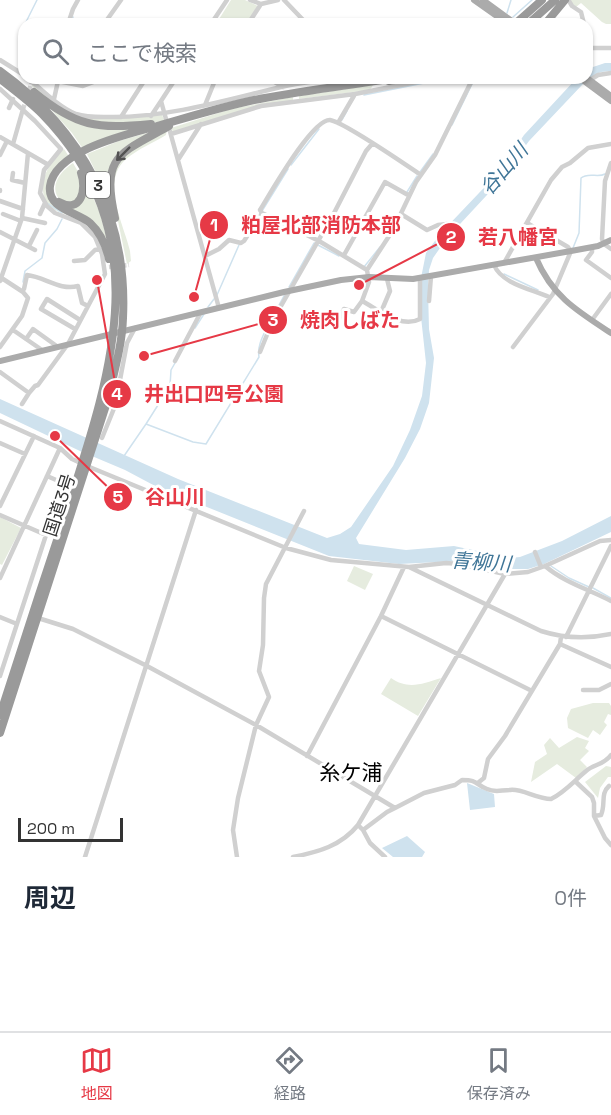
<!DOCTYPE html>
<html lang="ja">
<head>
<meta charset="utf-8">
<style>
  :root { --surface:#fff; --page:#f6f6f7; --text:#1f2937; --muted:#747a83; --line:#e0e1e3; --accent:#e63946 }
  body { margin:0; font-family:"Space Grotesk","Noto Sans JP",sans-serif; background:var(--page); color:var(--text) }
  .scale { position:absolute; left:18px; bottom:15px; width:105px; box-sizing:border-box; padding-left:6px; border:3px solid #333; border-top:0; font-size:16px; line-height:21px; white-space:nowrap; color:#333; -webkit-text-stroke:4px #fff; paint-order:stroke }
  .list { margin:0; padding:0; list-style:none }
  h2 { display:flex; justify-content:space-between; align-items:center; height:78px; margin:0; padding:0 24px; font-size:26px }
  h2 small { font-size:20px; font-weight:400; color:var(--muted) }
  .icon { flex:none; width:33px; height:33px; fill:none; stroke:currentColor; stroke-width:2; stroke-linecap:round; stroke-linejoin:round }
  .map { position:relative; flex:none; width:611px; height:857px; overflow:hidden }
  .search { position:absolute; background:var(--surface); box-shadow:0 2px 4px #0004; left:18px; right:18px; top:18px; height:66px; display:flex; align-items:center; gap:15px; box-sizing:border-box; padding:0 21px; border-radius:18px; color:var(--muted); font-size:22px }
  .sheet { height:174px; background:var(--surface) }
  nav { display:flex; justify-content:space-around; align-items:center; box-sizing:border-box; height:84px; border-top:2px solid var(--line); background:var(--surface); font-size:16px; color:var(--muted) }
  nav a { display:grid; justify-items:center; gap:3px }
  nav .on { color:var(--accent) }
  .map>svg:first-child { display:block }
  .green { fill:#e6ecdf }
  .water { fill:#cfe2ee }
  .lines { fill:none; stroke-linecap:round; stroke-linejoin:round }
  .stream { stroke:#cfe2ee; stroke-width:1.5 }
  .minor-tunnel { stroke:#d6d6d6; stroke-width:4.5; stroke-dasharray:4.5 2; stroke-linecap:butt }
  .minor { stroke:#d0d0d0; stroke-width:4.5 }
  .major { stroke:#ababab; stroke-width:6 }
  .highway { stroke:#9a9a9a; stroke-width:8 }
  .oneway { stroke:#525252 }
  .labels { text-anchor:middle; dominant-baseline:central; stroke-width:6; stroke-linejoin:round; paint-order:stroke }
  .shield { fill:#fff; stroke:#707070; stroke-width:1.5 }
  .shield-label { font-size:16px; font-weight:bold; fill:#333 }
  .street-label { font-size:18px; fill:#333; stroke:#fff }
  .water-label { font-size:20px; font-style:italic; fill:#3f7597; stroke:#fff }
  .quarter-label { font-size:21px; fill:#000; stroke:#fff }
  .leader { fill:none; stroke:#e63946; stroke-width:2 }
  .callout-dot { fill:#e63946; stroke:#fff; stroke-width:2 }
  .mark-label { font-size:18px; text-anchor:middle; font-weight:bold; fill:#fff }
  .callout-label { font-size:20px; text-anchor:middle; font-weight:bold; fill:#e63946; stroke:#fff; stroke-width:6; stroke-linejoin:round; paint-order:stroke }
</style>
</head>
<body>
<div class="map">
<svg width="611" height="857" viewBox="0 0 611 857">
  <rect width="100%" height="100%" fill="#fff"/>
  <path class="green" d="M231,0H245L258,6L246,24H216Z
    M568,0H611V24H606L602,22L581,3L576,7Z
    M32,84L79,117L117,119L162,115L165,121C129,125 87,129 56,108C48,102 40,93 32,86Z
    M373,85L370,90L299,99V96Z
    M293,97V101L230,114L173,132L171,128L231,109Z
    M47,105L71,120L150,126L83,149L72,133Z
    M167,130L166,135C153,143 138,149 126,159C100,182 124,224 130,251L131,261L127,264L111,188L115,167L129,149Z
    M154,131L115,161L110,201L87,154L119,141Z
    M64,149L70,158L63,162L48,193L73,217C66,214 56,212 51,207C33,190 48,162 64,149Z
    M73,163L80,175L82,193L73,202L60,200C48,186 61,171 73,163Z
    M86,182L100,213L107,240L66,206L77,204Z
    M0,517L21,528L2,565L0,564Z
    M354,566L373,574L365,590L347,581Z
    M391,678C408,690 422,684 441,678L418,716L381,694Z
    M593,703H609L611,706V715L608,714L604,722L607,725L600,735L593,730L588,738L568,728L567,718L571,709Z
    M577,737L589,741L585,748L589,751L580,760L587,767L576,778L557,764L531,782L535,762L547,754L544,745L550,738L559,748Z
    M606,766L611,767V777H608L600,788L598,798L585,782Z"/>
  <path class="water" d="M605,63H611V71L601,72L593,76L582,85L529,141L500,181L447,238L433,258L429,270L428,289L429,329L434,358L429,403L420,429L405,458L356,538L359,544L406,550L454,546L510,558L520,557L562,541L611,516V532L544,564L528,569H500L458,561L399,564L329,556L157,487L125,470L80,451L0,413V399L178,479L327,538L340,534L351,527L393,466L410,430L422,396L426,363L421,317L420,283L426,253L440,234L498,173L524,135L575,80L587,78V69Z
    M467,783L494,794L495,807L470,810Z
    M407,836L425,852L422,857H393L382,848Z"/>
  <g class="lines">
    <path class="stream" d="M507,13L511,0
      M513,17L532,0
      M25,24L37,0
      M71,24L73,17
      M24,26L21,31L24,33
      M35,80L36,78
      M364,95L449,78
      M342,120L347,111
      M452,125L475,78
      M291,165L319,129
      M420,172L433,154
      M407,192L417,176
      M47,203L62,213
      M262,211L288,169
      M573,248L579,233L581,178C588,172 598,178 605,174
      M364,267L380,247
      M504,274L538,290
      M23,282L25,271L42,258L45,243L57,229L62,219
      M289,287L314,243L339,256
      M217,295L239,245
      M208,307L214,299
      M273,316L285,294
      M195,328L204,314
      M146,424L170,386L171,370L175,363
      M124,456L146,424L193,442L206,444L259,357C257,345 264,334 269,323
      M551,566L569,578L589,587
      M593,588L611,598"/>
    <path class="minor-tunnel" d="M23,109L32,81
      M109,267L129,265"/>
    <path class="minor" d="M250,0L261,4L278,0
      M284,0L307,24
      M569,1L572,6L581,12L584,24
      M68,24L73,9L78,0
      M104,24L121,0
      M211,24L227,0
      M248,24L261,4
      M587,48H611
      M0,60L24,75
      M28,78C41,89 60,108 76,114C88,118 101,117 113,117C170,117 226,100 281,87C299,83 318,81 336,78
      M268,78L283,87
      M590,80L598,75L611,73
      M58,81L83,86L104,78
      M0,89L35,121L61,149L44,170L40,193L47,206L55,213L81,223L95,237L102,254L105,274L68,344L38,385L35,386L29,393L0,372
      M54,99L58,81
      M205,105L216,78
      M9,108L13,99
      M151,116L161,101
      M121,117L146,78
      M166,119L161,101L176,78
      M338,123L355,94
      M169,128L219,308
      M171,134L261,106L355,94L437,78
      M0,137L28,153L22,218L0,281
      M13,144L23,109
      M28,153L47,164
      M0,155L7,141
      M178,160L201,124
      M611,163L605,181L602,239L604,244L611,249
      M13,173L12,180L25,183
      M0,191V190
      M0,201L23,209
      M262,213L319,241L367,270L369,282L362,301C379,310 401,329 420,319V278
      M3,214L21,221
      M40,214L45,203
      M401,214L427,230L438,225L447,224
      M22,218L45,223
      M0,232L35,250
      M29,246L37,230
      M592,247V252L586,260L611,278
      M344,255L385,182L408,195
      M205,256L219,249L229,240L241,243L244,241L262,213L260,210C270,194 312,119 330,120C344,122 406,165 421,175
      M74,261L85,260L95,250L100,249
      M504,263L551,180L562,167L570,163L588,148L611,144
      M494,265C502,284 531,289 549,297
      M367,270L393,230L416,182L435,155L473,78
      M0,277L23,292L28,298L22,316L0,347
      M24,289L27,275C45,277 60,291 78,286L82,303L88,306
      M429,301L431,276
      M381,312L390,291L387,279
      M339,319L344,309L354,312L362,301
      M592,320L611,294
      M75,329L41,309L47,299L80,320
      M13,330L42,350
      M26,339L33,329L58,347
      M513,347L553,294L571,251L568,247L527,223
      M260,352L273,320L333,215L366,151L372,144
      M175,361L201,312
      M22,404L29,393
      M0,421L60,448L72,459L87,466L286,548L331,560L409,567L446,563L459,564L505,574L528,572L545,566L600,541L611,540
      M102,438L115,406L127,343L135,328
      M0,443L25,454
      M0,506L34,436
      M0,515L46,535
      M535,552L541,567
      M545,566C565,583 588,589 611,601
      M409,567L541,631C563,638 588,639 611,634
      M0,578L60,448
      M381,616L532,691
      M0,617L17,624
      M38,618L73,629L147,666L256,725L395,808L424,793L455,785L462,780C479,780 474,784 487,789C495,793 501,790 510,790C521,788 537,799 551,799C565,792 574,781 586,771C594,764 604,765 611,755
      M566,637L611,546
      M560,644L611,667
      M0,676L63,483L47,476
      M583,690H599L611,684
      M307,756L381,616L404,567
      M479,782L484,778L488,759L505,736L560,644L561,637
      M576,782L592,797L594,803V816L605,838L611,845
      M594,816L601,815C606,804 600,794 609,786
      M358,825L363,830L370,843L385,857
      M363,830L387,812L395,808
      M85,857L196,510
      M237,857L233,830L238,798L256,725L269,697L259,671L263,645L264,598L266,584L304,511
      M293,857C318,852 341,846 358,825L505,574"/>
    <path class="major" d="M474,0L508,24
      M483,0L516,24
      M580,78L611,101
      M587,78L611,96
      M536,258C552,296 577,311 611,333
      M0,361L284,292L341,280L369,277L413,279L571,251L598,246L611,240"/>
    <path class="highway" d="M515,24L542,0
      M528,24L555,0
      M545,24L565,0
      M0,71C82,130 128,215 123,318C122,346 114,372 108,399L0,733
      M0,79C14,90 29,101 42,114C158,233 113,369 68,507C45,576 22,646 0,715
      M389,81L405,78
      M34,92C76,127 97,129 151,124
      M59,202C81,214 87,190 81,173
      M115,218C101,155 119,154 169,126
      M109,259C106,246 101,233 90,223C77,212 47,209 50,186C55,150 128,134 157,126C189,117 221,107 254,100C300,91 347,86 393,78"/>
  </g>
  <defs><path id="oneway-shaft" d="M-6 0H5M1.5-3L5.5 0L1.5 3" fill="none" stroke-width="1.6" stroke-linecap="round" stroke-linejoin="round" transform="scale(1.5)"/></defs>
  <use class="oneway" href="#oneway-shaft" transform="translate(123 154) rotate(135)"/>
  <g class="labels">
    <rect class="shield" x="86" y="172" width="24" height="26" rx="4.5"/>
    <g class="shield-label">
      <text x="98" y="185">3</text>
    </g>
    <g class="street-label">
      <text transform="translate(59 505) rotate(-72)">国道3号</text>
    </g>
    <g class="water-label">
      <text transform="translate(504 169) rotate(-49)">谷山川</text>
      <text transform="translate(481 562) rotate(4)">青柳川</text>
    </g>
    <g class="quarter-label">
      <text x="351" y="772">糸ケ浦</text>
    </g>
  </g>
  <path class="leader" d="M194 297L214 225M359 285L451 237M144 356L273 320M97 280L117 394M55 436L118 497"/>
  <g class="callout-dot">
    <circle cx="194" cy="297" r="6"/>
    <circle cx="359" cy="285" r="6"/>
    <circle cx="144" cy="356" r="6"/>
    <circle cx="97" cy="280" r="6"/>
    <circle cx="55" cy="436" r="6"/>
    <circle cx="214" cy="225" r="15"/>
    <circle cx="451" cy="237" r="15"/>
    <circle cx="273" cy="320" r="15"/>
    <circle cx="117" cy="394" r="15"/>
    <circle cx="118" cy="497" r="15"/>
  </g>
  <g class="mark-label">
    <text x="214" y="231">1</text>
    <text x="451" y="243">2</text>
    <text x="273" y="326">3</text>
    <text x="117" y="400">4</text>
    <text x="118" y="503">5</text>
  </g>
  <g class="callout-label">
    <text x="321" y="232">粕屋北部消防本部</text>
    <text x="518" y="244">若八幡宮</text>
    <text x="350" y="327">焼肉しばた</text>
    <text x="214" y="401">井出口四号公園</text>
    <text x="175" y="504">谷山川</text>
  </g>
</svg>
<div class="scale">200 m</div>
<div class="search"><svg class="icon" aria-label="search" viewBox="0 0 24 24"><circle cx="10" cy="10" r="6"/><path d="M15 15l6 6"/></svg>ここで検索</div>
</div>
<section class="sheet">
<h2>周辺<small>0件</small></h2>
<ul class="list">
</ul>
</section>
<nav>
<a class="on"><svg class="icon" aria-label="map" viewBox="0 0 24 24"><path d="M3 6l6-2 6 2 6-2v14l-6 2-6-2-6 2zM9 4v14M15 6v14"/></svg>地図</a>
<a><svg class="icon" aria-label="directions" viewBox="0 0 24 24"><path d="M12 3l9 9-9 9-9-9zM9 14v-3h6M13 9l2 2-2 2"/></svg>経路</a>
<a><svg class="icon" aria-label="saved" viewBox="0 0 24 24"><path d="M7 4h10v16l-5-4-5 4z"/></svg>保存済み</a>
</nav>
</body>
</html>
